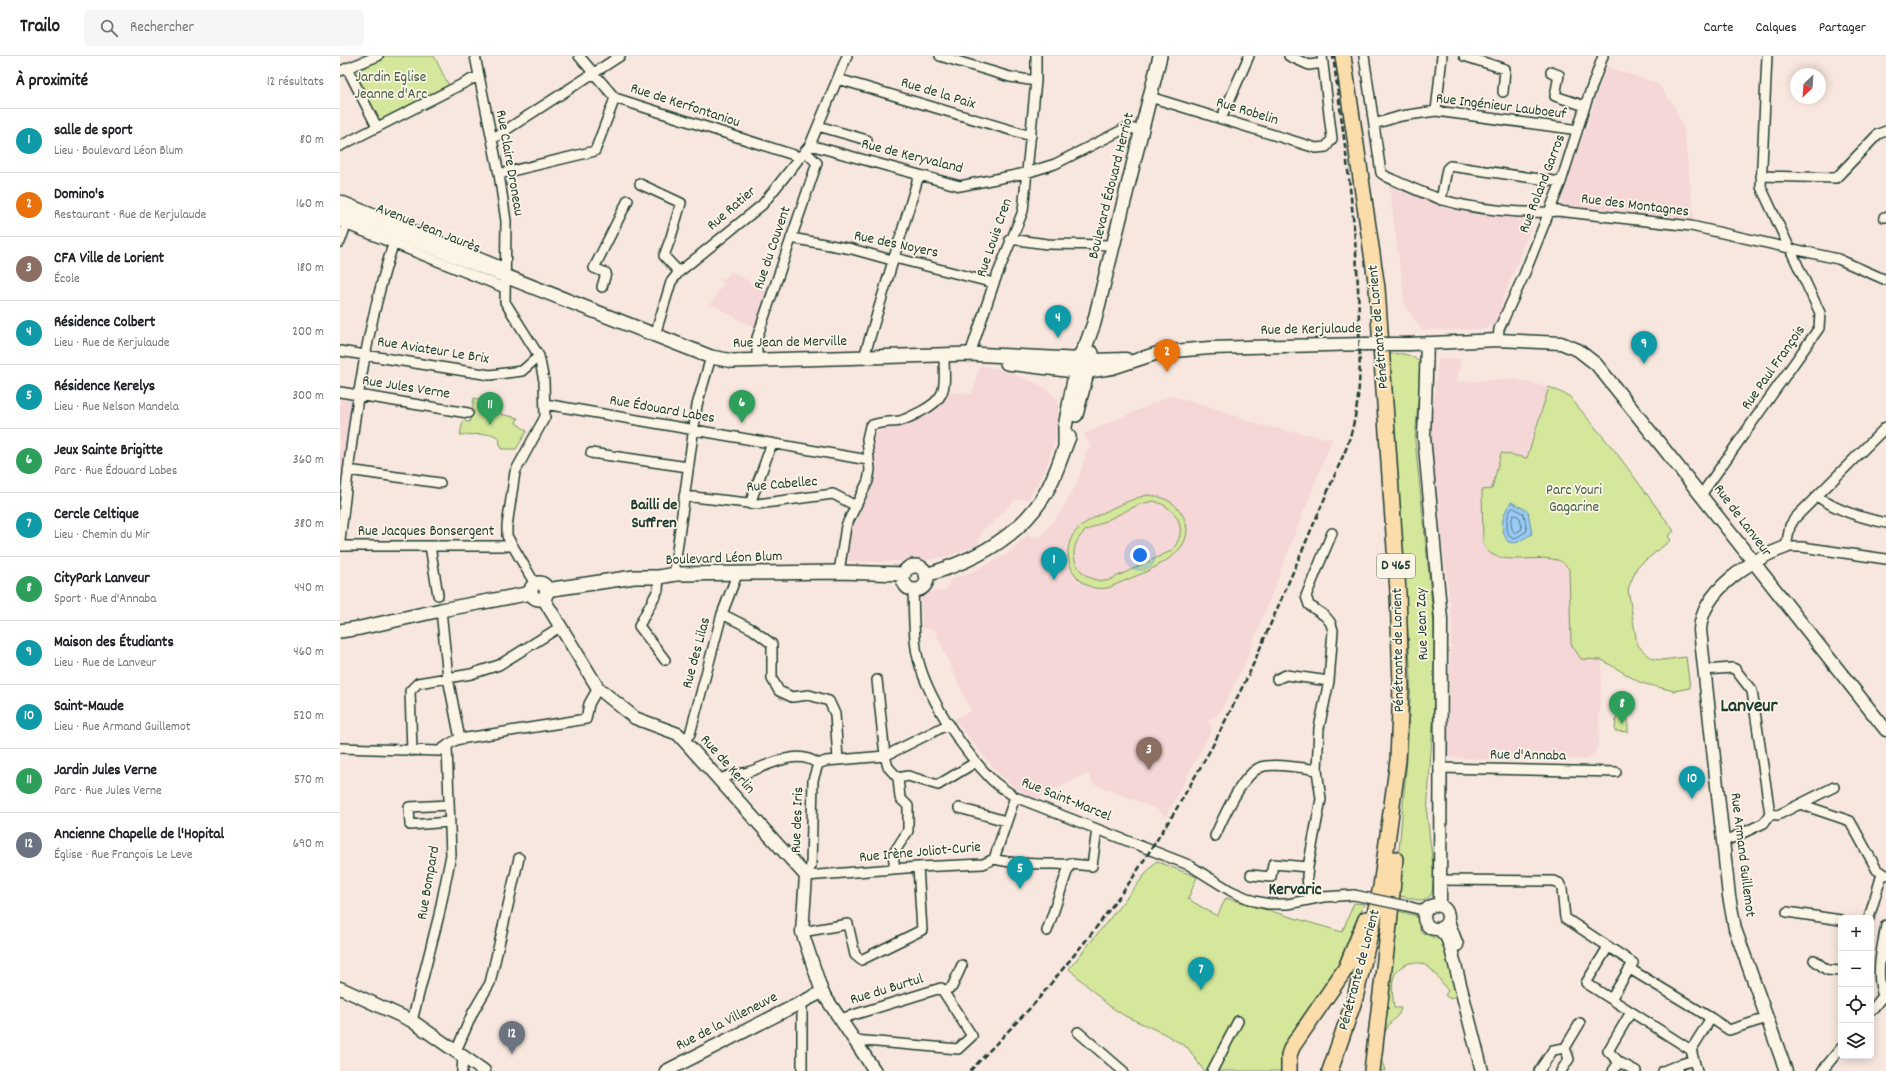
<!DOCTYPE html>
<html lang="fr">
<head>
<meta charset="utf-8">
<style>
  :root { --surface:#fff; --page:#f6f6f6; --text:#202124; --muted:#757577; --line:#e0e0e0; --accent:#d1495b }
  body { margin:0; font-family:Dekko,sans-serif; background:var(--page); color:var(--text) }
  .controls { position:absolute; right:12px; bottom:12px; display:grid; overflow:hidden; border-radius:6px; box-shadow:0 2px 10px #0003 }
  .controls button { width:36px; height:36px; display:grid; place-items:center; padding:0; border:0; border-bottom:1px solid var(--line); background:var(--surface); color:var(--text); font:20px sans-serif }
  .compass { position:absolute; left:1450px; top:12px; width:36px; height:36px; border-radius:50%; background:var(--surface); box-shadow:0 2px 10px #0003; rotate:205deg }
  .you { position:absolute; left:800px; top:499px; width:14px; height:14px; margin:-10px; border:3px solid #fff; border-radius:50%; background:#1a73e8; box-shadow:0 0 0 6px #1a73e833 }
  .badge { display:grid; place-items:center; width:26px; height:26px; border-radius:50%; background:var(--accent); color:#fff; font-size:13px; font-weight:700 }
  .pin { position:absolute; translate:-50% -33px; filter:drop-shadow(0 1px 2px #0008) }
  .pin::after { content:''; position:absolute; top:21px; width:14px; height:12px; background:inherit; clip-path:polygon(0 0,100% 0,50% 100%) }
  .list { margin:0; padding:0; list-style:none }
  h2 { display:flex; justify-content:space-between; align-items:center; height:52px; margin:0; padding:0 16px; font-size:17px }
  h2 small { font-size:13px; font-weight:400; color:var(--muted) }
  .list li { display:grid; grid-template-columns:26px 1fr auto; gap:12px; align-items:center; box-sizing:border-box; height:64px; padding:0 16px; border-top:1px solid var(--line) }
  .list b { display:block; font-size:15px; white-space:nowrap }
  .list p { margin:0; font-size:13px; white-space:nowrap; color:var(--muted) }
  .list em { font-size:13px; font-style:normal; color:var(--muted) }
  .icon { flex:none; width:22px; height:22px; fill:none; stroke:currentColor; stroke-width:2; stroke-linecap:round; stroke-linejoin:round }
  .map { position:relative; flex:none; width:1546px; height:1015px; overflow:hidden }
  header { display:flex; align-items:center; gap:24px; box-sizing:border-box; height:56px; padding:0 20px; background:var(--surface); border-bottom:1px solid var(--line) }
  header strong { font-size:19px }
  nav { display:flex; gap:22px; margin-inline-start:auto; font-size:14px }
  .search { width:280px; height:36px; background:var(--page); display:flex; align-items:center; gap:10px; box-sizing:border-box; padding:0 14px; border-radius:6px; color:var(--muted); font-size:15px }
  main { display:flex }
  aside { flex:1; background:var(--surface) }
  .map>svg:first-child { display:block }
  .built { fill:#f4d7d6 }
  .green { fill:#d4e79b; stroke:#7a9268; fill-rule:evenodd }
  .water { fill:#9acbf6; stroke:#6992a8 }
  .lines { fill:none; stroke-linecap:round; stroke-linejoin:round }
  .shore { stroke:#507682; stroke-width:1 }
  .minor-casing { stroke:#1f3d34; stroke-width:12 }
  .tertiary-casing { stroke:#1f3d34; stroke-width:15 }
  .secondary-casing { stroke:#1f3d34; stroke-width:16 }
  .primary-casing { stroke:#1f3d34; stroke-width:18 }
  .minor { stroke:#fcf5e5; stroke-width:9 }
  .tertiary { stroke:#fcf5e5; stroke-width:12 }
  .secondary { stroke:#fcf5e5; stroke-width:13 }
  .primary { stroke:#fbddab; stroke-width:15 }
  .rail { stroke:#1f3d34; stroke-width:2.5; stroke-dasharray:6 3; stroke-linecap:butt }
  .minor-bridge-casing { stroke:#1f3d34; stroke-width:12; stroke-linecap:butt }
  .tertiary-bridge-casing { stroke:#1f3d34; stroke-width:15; stroke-linecap:butt }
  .minor-bridge { stroke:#fcf5e5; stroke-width:9 }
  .tertiary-bridge { stroke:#fcf5e5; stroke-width:12 }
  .labels { text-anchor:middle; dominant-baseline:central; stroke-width:3.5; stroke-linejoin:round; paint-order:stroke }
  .shield { fill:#fcf5e5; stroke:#617469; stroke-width:1 }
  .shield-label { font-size:14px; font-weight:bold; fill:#1f3d34 }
  .park-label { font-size:15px; fill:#435f49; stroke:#fcf5e5 }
  .street-label { font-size:15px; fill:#1f3d34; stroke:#fcf5e5 }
  .neighbourhood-label { font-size:16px; font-weight:bold; fill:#1f3d34; stroke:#fcf5e5 }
  .quarter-label { font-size:17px; font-weight:bold; fill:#1f3d34; stroke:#fcf5e5 }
  .district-label { font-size:19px; font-weight:bold; fill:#1f3d34; stroke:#fcf5e5 }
</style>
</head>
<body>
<header>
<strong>Trailo</strong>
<div class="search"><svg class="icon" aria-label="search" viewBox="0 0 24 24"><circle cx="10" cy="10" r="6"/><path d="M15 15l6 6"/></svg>Rechercher</div>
<nav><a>Carte</a><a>Calques</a><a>Partager</a></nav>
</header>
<main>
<aside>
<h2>À proximité<small>12 résultats</small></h2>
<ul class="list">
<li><span class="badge" style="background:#0f9aa8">1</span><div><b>salle de sport</b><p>Lieu · Boulevard Léon Blum</p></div><em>80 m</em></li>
<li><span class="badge" style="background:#e8710a">2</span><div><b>Domino's</b><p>Restaurant · Rue de Kerjulaude</p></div><em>160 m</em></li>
<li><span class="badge" style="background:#8d6e63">3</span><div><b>CFA Ville de Lorient</b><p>École</p></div><em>180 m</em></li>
<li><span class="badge" style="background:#0f9aa8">4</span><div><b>Résidence Colbert</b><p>Lieu · Rue de Kerjulaude</p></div><em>200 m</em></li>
<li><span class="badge" style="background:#0f9aa8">5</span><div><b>Résidence Kerelys</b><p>Lieu · Rue Nelson Mandela</p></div><em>300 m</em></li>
<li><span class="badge" style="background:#2e9e5b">6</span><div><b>Jeux Sainte Brigitte</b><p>Parc · Rue Édouard Labes</p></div><em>360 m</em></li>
<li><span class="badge" style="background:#0f9aa8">7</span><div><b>Cercle Celtique</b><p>Lieu · Chemin du Mir</p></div><em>380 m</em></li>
<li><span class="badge" style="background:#2e9e5b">8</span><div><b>CityPark Lanveur</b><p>Sport · Rue d'Annaba</p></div><em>440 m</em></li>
<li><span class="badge" style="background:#0f9aa8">9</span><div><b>Maison des Étudiants</b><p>Lieu · Rue de Lanveur</p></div><em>460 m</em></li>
<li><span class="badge" style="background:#0f9aa8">10</span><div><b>Saint-Maude</b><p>Lieu · Rue Armand Guillemot</p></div><em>520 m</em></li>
<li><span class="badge" style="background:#2e9e5b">11</span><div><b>Jardin Jules Verne</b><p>Parc · Rue Jules Verne</p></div><em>570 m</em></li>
<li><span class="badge" style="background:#6b7280">12</span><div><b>Ancienne Chapelle de l'Hopital</b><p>Église · Rue François Le Leve</p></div><em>690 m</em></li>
</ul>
</aside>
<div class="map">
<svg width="1546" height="1015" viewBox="0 0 1546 1015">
  <rect width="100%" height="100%" fill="#f8e7de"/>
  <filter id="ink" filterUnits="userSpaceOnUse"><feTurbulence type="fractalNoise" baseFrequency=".025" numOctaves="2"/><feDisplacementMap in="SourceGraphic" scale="8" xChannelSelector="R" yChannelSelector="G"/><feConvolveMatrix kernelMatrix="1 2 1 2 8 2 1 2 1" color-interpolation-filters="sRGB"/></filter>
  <g filter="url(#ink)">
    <path class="built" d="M1266,11L1317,27L1334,50L1344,74L1354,164L1224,149L1221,145Z
      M1049,129L1108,153L1137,158L1192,164V168L1161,248L1162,251L1155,268L1145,273L1082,274L1065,249Z
      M391,215L427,236L415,272L371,248L384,226L380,224L382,221L385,223Z
      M1099,302L1121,303L1117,326L1176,323L1209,331L1154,501L1217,504L1229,513L1231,588L1241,603L1262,604L1258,690L1255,696L1247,703L1168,705L1107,701L1112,563L1089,378Z
      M640,309L664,314L704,331L718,343L719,365L714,387L707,409L689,443L675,444L653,466L641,475L638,489L611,499L589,504L538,506L506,505L510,479L515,462L530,433L534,417L532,388L535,378L545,371L576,363L600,349L605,344L608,336L632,338Z
      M830,340L868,350L923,370L992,383L905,607L880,656L868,665L872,673L826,760L815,752L754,728L748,717L694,744L679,735L657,716L614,663L631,655L594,573L582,572L581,536L606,535L611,523L629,517L666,499L687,479L700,482L722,454L738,425L747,394L752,392L744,378Z
      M0,343L12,345L2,419H0Z"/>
    <path class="green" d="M38,0H94L111,34L37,71L7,12Z
      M1044,298C1060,298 1069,295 1081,308L1075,385L1094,568V650L1087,758L1094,819L1092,837L1090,840L1083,845L1055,839L1067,703L1071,622L1065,533Z
      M1209,331L1229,340L1275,395L1334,475L1328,480L1331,484L1297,511L1288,533L1297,588L1305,597L1314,603L1322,604L1346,601L1350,632L1334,635L1301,627L1262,604L1241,603L1231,588L1229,513C1225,509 1222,505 1217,504C1195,498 1151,513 1143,487L1142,434L1152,433L1161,397L1187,402Z
      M134,342L163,349L160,358L178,362L176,367L187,375L176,393H161L159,382L152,378L120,379L123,365L130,366Z
      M807,439C822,440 834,445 842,458C865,498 801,517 775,529C744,545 714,504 735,476C745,463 790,443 807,439ZM814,445C838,452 850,475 831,495L767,525C738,526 722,496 745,475L800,448Z
      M1288,660V676L1275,675L1276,661Z
      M816,805L857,821L848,843L877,860L886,842L1002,876L1014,847L1024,848L1001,906L977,946L944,992L942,1015H864L848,992L825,978L785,960L768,949L729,913Z
      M1055,854L1077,860L1081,876L1102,885L1118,938L1110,943L1105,939L1108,935C1102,927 1096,917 1088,911C1084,907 1076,906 1070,907C1048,913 1052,933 1054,952H1061C1059,962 1052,963 1047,972C1040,984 1041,1002 1045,1015H1036Z"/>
    <path class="water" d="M1171,446L1188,455L1192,478L1176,487L1168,486C1159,473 1162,458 1171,446Z"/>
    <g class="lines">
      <path class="shore" d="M1174,452L1184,458L1187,475L1174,483L1169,480C1166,470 1166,462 1171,453Z
        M1176,459L1180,462L1182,473L1175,477C1170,473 1171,465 1173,460Z"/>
      <g class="minor-casing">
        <path id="minor" d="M135,0L159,118L166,165L165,246L199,300L204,325L205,361L175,416L167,470V480L195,528
          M239,0L275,42L460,101
          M600,0L670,21L696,25
          M949,0L969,9L983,7
          M1024,0L1041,117L1047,121C1065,129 1082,137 1100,143C1130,153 1188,159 1218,155L1351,170L1498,203L1546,224
          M1124,0L1165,13L1163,36
          M7,12L37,71
          M0,15L38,0
          M1211,16L1219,19L1215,40L1245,50
          M498,23L691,80
          M810,41L976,92L986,91L992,83L982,0
          M1096,55L1102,0
          M881,63L909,0
          M1034,68L1061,60L1096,55L1232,73L1237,76
          M478,70L527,84
          M152,83L280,0
          M470,89L620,130L686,117L715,108L786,72L802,74
          M0,90L138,20
          M159,118L255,95L275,42
          M1421,120L1496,122L1538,78L1546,75
          M300,128L341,147L331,181L324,200L339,216
          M0,144L165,212
          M1101,144L1107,113L1110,110L1221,126
          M1544,161H1546
          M0,166L165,232
          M451,182L512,193L548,203H559L654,227
          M670,183L707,188L774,189
          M0,186L8,164
          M262,231L266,217L254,212L288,144
          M315,279L331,226L339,216L422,149L470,89L507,0
          M1158,284L1159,273L1184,219L1221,126L1245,50L1263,0
          M0,295L150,319L182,315L199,300
          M630,298L654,227L683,155L696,25V0
          M524,301L579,119
          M417,305V282L477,107L465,95
          M0,336L128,357
          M205,348L528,404
          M1546,371L1455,462L1450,470L1446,491H1462L1546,503
          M251,397L348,411
          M8,414L100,427
          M1361,439L1479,272L1480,257L1421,131L1427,0
          M344,440L417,448L493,438L516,450
          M1477,440C1497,455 1522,462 1546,467
          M410,448L432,387
          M0,485C9,410 16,336 33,262C40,233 46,206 57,178
          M0,490H172
          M90,490L98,539
          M499,516L506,470L528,425L530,414L527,383L530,370C542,365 548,367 560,365C567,363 574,359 580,356C610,341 604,329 604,299
          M336,518L335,509L357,349L371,301
          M319,521L318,534L299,570L325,604
          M573,534C574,555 573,577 577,598C585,639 622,693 651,723C658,730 667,735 675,741L849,809L891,835L914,845L929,848H948L983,841L1014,839
          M101,554L108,622L120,683
          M382,558L412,573L432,588V623L439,635L452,641L469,639L489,645L495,658L498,704
          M1364,614L1392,612L1395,613L1412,635L1430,758
          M937,623L946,619L989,625
          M537,624L545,700L548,711L558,722L560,742L568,750V775L553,798L555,813
          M343,684L350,678L382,558L398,516
          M0,692L99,695C106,691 111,685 120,683L246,663L249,648L258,632
          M72,695L70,635L78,627L131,618L159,609L220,571
          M478,708L473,724L471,810L466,820L578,811L643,808L654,803L675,741
          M478,708L486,705L545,700L609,668
          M1099,712L1276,716
          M558,722L568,720L598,729L636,706
          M379,725C388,717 398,719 408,716C430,709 457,692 478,708
          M1460,748L1510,765L1537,814L1546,819
          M109,749L69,751L70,769L110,766
          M619,752L666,765
          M1430,758L1438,759L1494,731
          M875,780C883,762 902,718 921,711C932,707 965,712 977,714
          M1383,783H1390L1424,767L1430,758
          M654,803C685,811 720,806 752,810L757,773
          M911,819L931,821L933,808L968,811
          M1100,824L1213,825L1219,827L1222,833L1225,862L1293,907L1271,943L1351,994L1357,1015
          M969,844L967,820L968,811L981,743L977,714L979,672L989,625L993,574L990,566L985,560L969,549L966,540L992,477
          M1067,850L1085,855
          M1447,856L1501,864
          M1529,862L1542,818
          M1546,869C1542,893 1535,917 1543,940L1546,942
          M707,875L730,807
          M462,876L508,868L515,899L521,904L582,874L578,811
          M1268,891L1246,927L1271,943
          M1474,904L1487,914L1501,915
          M1290,913L1371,962L1351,994
          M603,935L612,931L622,909
          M1531,955L1543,940
          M1371,962L1389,974L1427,962
          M500,963L601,932L632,980L618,993L514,984
          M72,965L99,859L111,799L107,691
          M738,976L783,1015
          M116,995L133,956L150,927L179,802
          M1279,1006L1268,995L1291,956
          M122,1015L123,1000
          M462,1015V946
          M872,1015L898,965
          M1199,1015L1213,994L1225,992L1240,967
          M1221,1015L1229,1003L1225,992
          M1273,1015L1279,1006L1296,1015
          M1323,1015L1338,1009
          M1338,1015V1009L1354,1004
          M1482,1015L1501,992"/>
      </g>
      <g class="tertiary-casing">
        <path id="tertiary" d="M1087,287L1084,381L1101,563L1100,849
          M1070,288L1158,284L1221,287L1238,294L1256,308C1354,429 1449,552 1546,674
          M751,304L786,303
          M746,316L772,312L821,296L870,292L1025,288
          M203,542L258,632L295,662L338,678L466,820L462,876L482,936L535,1015
          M1084 861a12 12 0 1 1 24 0a12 12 0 1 1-24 0Z
          M1108,865L1117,889
          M1099,873L1106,880L1110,889L1142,1015
          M0,932L72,965L144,1015
          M326,1015L482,936
          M1446,1015L1395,873L1389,840L1360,574C1362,534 1412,503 1446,491"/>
      </g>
      <g class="secondary-casing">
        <path id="secondary" d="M0,155L371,301L393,305L630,298L751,304
          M667,307L743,316
          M736,359L752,297
          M725,389V371L738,303L746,289L754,267L820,0
          M563 522a12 12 0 1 1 24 0a12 12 0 1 1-24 0Z
          M586,519C634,505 679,482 705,438C716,420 721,400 729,381
          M191 535a8 8 0 1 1 16 0a8 8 0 1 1-16 0Z
          M206,534L294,521H319L336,518L499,516L564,518
          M0,575L20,572L101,554L191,537"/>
      </g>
      <g class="primary-casing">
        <path id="primary" d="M949,1015V999L952,991L1006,912L1026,863
          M990,1015L1015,942L1041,831L1058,704L1061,630L1058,536L1037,232L1003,0
          M1032,1015L1049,869L1055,803"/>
      </g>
      <use href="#minor" class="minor"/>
      <use href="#tertiary" class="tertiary"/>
      <use href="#secondary" class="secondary"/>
      <use href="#primary" class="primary"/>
      <path class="rail" d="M630,1015L695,947L752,877L792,823L834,757L872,691L909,618L1006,393C1022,348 1020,314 1019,268C1018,177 1005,89 993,0"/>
      <g class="minor-bridge-casing">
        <path id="minor-bridge" d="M1014,839L1067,850"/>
      </g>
      <g class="tertiary-bridge-casing">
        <path id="tertiary-bridge" d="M1025,288H1070"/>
      </g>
      <use href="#minor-bridge" class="minor-bridge"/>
      <use href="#tertiary-bridge" class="tertiary-bridge"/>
    </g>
  </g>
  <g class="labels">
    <rect class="shield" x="1037" y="498" width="38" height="24" rx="3"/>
    <g class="shield-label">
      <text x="1056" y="510">D 465</text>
    </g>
    <g class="park-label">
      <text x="51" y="22">Jardin Eglise<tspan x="51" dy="17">Jeanne d'Arc</tspan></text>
      <text x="1234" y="435">Parc Youri<tspan x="1234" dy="17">Gagarine</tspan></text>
    </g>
    <g class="street-label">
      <text transform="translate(598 38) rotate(17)">Rue de la Paix</text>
      <text transform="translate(345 50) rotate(18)">Rue de Kerfontaniou</text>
      <text transform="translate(1161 51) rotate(7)">Rue Ingénieur Lauboeuf</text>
      <text transform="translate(907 56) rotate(17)">Rue Robelin</text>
      <text transform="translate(572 101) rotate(14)">Rue de Keryvaland</text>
      <text transform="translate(169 107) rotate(80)">Rue Claire Droneau</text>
      <text transform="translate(1203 128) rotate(-69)">Rue Roland Garros</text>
      <text transform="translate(772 130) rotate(-76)">Boulevard Édouard Herriot</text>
      <text transform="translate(1295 150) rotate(7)">Rue des Montagnes</text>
      <text transform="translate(392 153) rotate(-41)">Rue Ratier</text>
      <text transform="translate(88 173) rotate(22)">Avenue Jean Jaurès</text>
      <text transform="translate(655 182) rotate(-71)">Rue Louis Cren</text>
      <text transform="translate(556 189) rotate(12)">Rue des Noyers</text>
      <text transform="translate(433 192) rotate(-71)">Rue du Couvent</text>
      <text transform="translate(1039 271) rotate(-95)">Pénétrante de Lorient</text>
      <text transform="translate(971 274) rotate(-1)">Rue de Kerjulaude</text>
      <text transform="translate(450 287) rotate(-1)">Rue Jean de Merville</text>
      <text transform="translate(93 295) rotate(9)">Rue Aviateur Le Brix</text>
      <text transform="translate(1434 312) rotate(-55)">Rue Paul François</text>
      <text transform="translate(66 332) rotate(9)">Rue Jules Verne</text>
      <text transform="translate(322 354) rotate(10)">Rue Édouard Labes</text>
      <text transform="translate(442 429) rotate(-5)">Rue Cabellec</text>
      <text transform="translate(1402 465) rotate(53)">Rue de Lanveur</text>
      <text x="86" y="476">Rue Jacques Bonsergent</text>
      <text transform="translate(384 503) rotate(-2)">Boulevard Léon Blum</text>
      <text transform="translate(1083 568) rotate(-92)">Rue Jean Zay</text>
      <text transform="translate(1059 594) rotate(-91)">Pénétrante de Lorient</text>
      <text transform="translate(357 597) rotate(-75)">Rue des Lilas</text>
      <text transform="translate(1188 700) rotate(1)">Rue d'Annaba</text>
      <text transform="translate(387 709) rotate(48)">Rue de Kerlin</text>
      <text transform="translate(726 744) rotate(22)">Rue Saint-Marcel</text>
      <text transform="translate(458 764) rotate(-88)">Rue des Iris</text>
      <text transform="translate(580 797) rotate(-5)">Rue Irène Joliot-Curie</text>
      <text transform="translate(1402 799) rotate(83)">Rue Armand Guillemot</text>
      <text transform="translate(89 827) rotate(-80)">Rue Bompard</text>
      <text transform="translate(1020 914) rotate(-75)">Pénétrante de Lorient</text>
      <text transform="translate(547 934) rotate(-17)">Rue du Burtul</text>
      <text transform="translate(387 966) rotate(-27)">Rue de la Villeneuve</text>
    </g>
    <g class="neighbourhood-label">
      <text x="314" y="449">Bailli de<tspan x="314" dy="18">Suffren</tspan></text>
    </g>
    <g class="quarter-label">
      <text x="955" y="835">Kervaric</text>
    </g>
    <g class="district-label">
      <text x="1409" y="651">Lanveur</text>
    </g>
  </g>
</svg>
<div class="controls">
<button>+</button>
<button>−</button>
<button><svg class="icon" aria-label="locate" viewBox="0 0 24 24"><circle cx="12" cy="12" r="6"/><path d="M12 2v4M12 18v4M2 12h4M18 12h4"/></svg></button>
<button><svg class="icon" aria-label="layers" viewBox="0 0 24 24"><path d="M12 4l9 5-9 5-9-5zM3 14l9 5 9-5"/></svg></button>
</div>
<svg class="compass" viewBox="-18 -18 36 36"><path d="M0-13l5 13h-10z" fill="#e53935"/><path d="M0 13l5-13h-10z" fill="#757577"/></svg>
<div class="you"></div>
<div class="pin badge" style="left:714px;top:524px;background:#0f9aa8">1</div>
<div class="pin badge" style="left:827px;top:316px;background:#e8710a">2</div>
<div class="pin badge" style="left:809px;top:714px;background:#8d6e63">3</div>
<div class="pin badge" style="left:718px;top:282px;background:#0f9aa8">4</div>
<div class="pin badge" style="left:680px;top:833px;background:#0f9aa8">5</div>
<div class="pin badge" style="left:402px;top:367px;background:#2e9e5b">6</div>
<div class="pin badge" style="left:861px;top:934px;background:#0f9aa8">7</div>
<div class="pin badge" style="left:1282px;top:668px;background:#2e9e5b">8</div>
<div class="pin badge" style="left:1304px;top:308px;background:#0f9aa8">9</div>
<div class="pin badge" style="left:1352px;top:743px;background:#0f9aa8">10</div>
<div class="pin badge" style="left:150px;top:369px;background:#2e9e5b">11</div>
<div class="pin badge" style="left:172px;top:998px;background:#6b7280">12</div>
</div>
</main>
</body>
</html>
